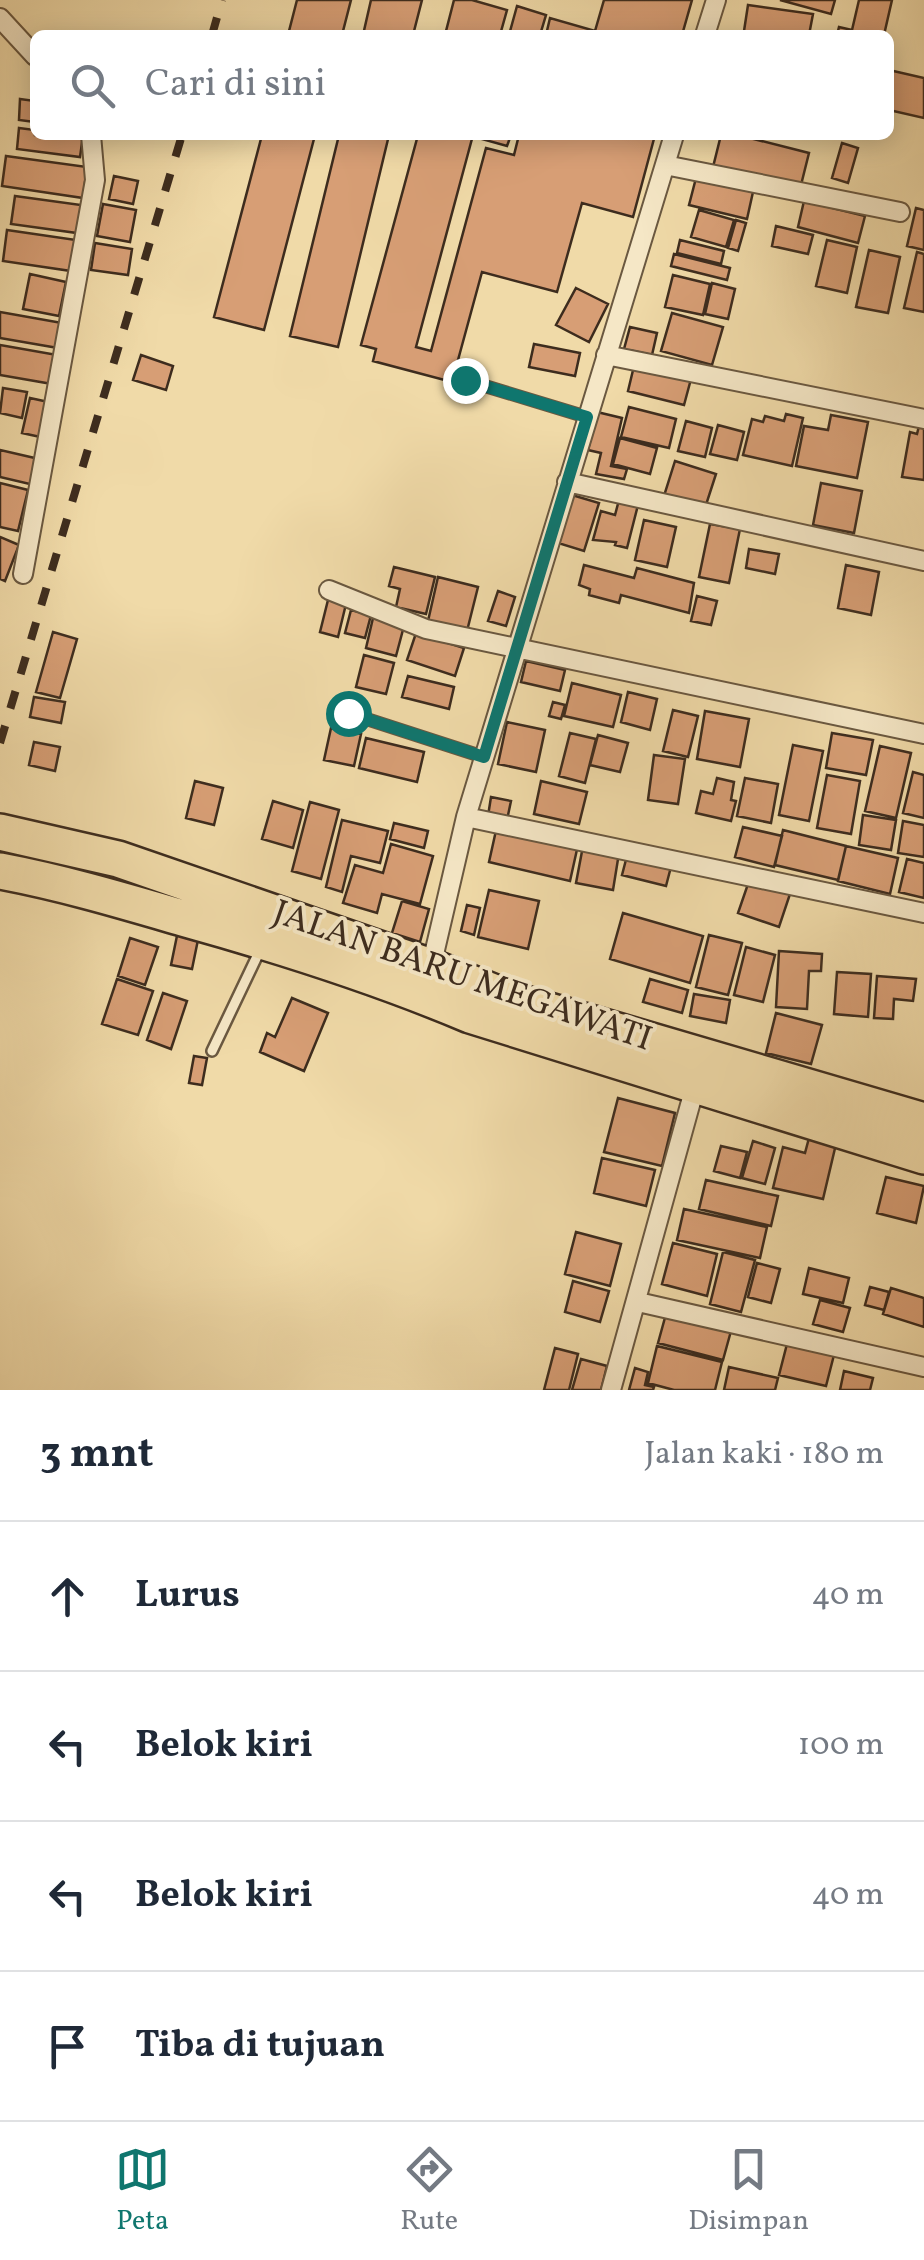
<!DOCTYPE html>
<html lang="id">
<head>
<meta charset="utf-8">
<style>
  :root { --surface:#fff; --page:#f2f2f3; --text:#1f2937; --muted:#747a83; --line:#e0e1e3; --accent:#0f766e }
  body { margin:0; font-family:Vollkorn,serif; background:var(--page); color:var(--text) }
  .stop { position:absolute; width:30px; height:30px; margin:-22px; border:8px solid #0f766e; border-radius:50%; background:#fff }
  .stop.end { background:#0f766e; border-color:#fff; box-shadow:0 2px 10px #0008 }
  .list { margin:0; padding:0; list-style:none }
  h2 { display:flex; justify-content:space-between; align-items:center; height:130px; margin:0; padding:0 40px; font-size:42px }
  h2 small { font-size:32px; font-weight:400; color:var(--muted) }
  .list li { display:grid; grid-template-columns:65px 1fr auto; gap:30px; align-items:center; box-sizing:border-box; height:150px; padding:0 40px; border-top:2px solid var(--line) }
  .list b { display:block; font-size:38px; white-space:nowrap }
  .list em { font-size:32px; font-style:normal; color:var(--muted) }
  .icon { flex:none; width:55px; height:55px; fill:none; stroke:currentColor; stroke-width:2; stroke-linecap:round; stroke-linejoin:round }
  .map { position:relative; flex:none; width:924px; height:1390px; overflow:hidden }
  .search { position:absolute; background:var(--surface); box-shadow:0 5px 25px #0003; left:30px; right:30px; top:30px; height:110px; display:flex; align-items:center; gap:25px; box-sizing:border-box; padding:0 35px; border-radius:15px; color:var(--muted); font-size:38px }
  .sheet { height:730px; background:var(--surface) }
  nav { display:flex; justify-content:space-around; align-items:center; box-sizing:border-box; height:140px; border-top:2px solid var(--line); background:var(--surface); font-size:28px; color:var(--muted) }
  nav a { display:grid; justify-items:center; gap:5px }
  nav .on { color:var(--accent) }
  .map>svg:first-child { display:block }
  .building { fill:#d79e75; stroke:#3d2c1e; stroke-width:2.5 }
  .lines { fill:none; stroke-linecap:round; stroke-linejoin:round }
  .lane-casing { stroke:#6a5840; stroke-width:14 }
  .street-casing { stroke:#6a5840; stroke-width:22 }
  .highway-casing { stroke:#3d2c1e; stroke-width:40 }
  .lane { stroke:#f5e7c6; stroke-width:9 }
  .street { stroke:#f5e7c6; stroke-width:18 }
  .highway { stroke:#f0daa8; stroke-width:35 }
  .rail { stroke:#3d2c1e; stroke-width:8; stroke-dasharray:18 18; stroke-linecap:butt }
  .route { stroke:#0f766e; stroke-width:12 }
  .labels { text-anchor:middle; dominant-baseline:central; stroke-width:8; stroke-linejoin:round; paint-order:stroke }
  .street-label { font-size:35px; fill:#3d2c1e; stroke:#f5e7c6 }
</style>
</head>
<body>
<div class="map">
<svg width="924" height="1390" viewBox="0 0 924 1390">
  <rect width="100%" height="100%" fill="#f0daa8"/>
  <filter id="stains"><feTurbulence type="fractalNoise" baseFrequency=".002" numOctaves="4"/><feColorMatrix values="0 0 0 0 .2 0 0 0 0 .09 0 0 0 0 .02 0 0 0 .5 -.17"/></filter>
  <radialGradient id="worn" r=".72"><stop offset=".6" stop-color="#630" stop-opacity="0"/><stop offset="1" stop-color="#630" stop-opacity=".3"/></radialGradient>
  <path class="building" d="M297,0H351L342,35H288Z
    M371,0H422L413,35H363Z
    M454,0H472L507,10L500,35H445Z
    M604,0H692L682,35H546L550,18L595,31Z
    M780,0H835L831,14Z
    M859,0H892L884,35H837L839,27L852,30Z
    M748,5L813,14L809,35L744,31Z
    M517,6L546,15L540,35H509Z
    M889,70L924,78V118L889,110Z
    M20,99L35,101V122L19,120Z
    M19,128L35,130V135L83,136L80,157L17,149Z
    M262,135H315L264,330L214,317Z
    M339,135H389L338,347L290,336Z
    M418,135H473L416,347L431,351L486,148L514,155L519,135H655L633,217L582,203L557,292L482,272L452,382L373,361L376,349L361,345Z
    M479,135H511L507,146L478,138Z
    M721,135H738L809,153L800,189L713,167Z
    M842,143L858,148L848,183L832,178Z
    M6,156L87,167L83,198L2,186Z
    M114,176L138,181L133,204L109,199Z
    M696,178L753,192L747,219L689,205Z
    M15,196L81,205L77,233L11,224Z
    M804,201L865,216L858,243L798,227Z
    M103,204L136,210L130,242L97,236Z
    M916,208L924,210V250L907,246Z
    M699,210L734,220L726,247L691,237Z
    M736,220L746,223L738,251L728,248Z
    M776,226L813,235L808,254L772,246Z
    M7,230L76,240L71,271L3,261Z
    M680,240L724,251L721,264L677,253Z
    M827,240L857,247L847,293L816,286Z
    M95,243L132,249L128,275L91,270Z
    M869,250L900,257L888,313L856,307Z
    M917,252L924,254V312L904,308Z
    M674,254L730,268L727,280L671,266Z
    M30,274L66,282L59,316L23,309Z
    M673,275L710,284L703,315L665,307Z
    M712,283L735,289L728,319L705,314Z
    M576,288L608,304L589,342L556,325Z
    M0,312L62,323L58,348L0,338Z
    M672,313L723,327L712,365L661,351Z
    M630,327L657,333L652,355L624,349Z
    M534,344L580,353L575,376L529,367Z
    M0,345L57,355L52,384L0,375Z
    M141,355L173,366L166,390L133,380Z
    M634,366L691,379L684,405L628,391Z
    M3,388L27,392L22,418L0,413Z
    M30,398L53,403L45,438L22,433Z
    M629,407L676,419L669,448L621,437Z
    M597,412L622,418L611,466L627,469L624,479L596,474L601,453L588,450Z
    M786,414L803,418L792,466L743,455L752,419L763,422L765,416L784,421Z
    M831,415L868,422L857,478L796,466L804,426L828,430Z
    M686,421L712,428L705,457L678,451Z
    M718,425L744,432L737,460L710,454Z
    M919,426L924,427V480L902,477L910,432L917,434Z
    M620,438L657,448L650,474L613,464Z
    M0,450L39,459L34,485L0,477Z
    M675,461L716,474L705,508L664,496Z
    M0,483L28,490L18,531L0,527Z
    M821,483L862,491L854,533L813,525Z
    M572,495L599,503L584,551L558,543Z
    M619,500L638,505L627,548L615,545L616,542L593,540L601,511L615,515Z
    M644,520L676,527L667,567L635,560Z
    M710,524L740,529L729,583L699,577Z
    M0,537L19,545L5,581L0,579Z
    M749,549L779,554L775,574L746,568Z
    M584,565L634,578L637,568L694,583L689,613L621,595L619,603L589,595L590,589L579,585Z
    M846,565L879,572L871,615L838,608Z
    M394,567L435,577L426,614L396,607L400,589L389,586Z
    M438,577L478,587L467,631L428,621Z
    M498,591L515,597L506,626L488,621Z
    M697,596L717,601L711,625L691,621Z
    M328,600L346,604L338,637L320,632Z
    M351,610L371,615L365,638L345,633Z
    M373,618L404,626L396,656L366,648Z
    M53,632L77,639L60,698L36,692Z
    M416,633L464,648L455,676L407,660Z
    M364,655L394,663L386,694L356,687Z
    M526,661L565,670L560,691L521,682Z
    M408,676L454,687L449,709L402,697Z
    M572,683L621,695L613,727L564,716Z
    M628,692L657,699L650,730L621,722Z
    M34,697L65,702L61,723L30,717Z
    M553,702L565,705L561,719L549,716Z
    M673,710L698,716L688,757L663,751Z
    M705,711L749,719L740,767L697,759Z
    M507,722L545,730L536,772L498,764Z
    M331,728L361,734L354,766L324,760Z
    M570,733L596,739L585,783L559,776Z
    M832,733L873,740L866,775L826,768Z
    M598,735L628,743L620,772L590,765Z
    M366,738L424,752L417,782L359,768Z
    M34,742L60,747L55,771L29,765Z
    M793,745L823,751L809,821L779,815Z
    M880,746L911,753L896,818L865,811Z
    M654,755L685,759L678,804L648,800Z
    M913,772L924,775V818L903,813Z
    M827,775L860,781L851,834L817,828Z
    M717,778L734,782L731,800L736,801L731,821L696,813L701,791L713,794Z
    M745,778L778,784L771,823L737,816Z
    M195,781L223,788L214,825L186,818Z
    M541,781L587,792L579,824L534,814Z
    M491,797L511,801L507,820L488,816Z
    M273,801L303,810L293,848L262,839Z
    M310,802L339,810L321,879L292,871Z
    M863,815L896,820L891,850L859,845Z
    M342,820L388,831L380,863L351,856L342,892L326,887Z
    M903,821L924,825V857L898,853Z
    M394,823L428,831L424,848L390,839Z
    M497,826L578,845L570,881L489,862Z
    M743,827L782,836L774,867L735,857Z
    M783,830L846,846L838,880L775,865Z
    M391,844L433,856L420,904L382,894L377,913L343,903L355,865L383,873Z
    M583,846L619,853L613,890L576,883Z
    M846,846L898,858L890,894L838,881Z
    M628,852L672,863L666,886L622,875Z
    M907,859L924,863V898L899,892Z
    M749,881L790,894L779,927L738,913Z
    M489,890L539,901L528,949L478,937Z
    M402,901L429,909L420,942L392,933Z
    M467,905L480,908L474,935L461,931Z
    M623,913L703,936L690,983L610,959Z
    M179,926L200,930L192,969L171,965Z
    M709,935L742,943L728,995L696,987Z
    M130,938L158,947L145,985L118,976Z
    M746,947L775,955L763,1002L734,995Z
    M779,951L822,954L821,971H809L807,1009L776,1007Z
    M837,972L871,974L868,1017L834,1014Z
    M877,976L916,979L913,1001L894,999L893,1019L874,1018Z
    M117,979L153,991L138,1035L102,1024Z
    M650,979L688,990L682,1013L643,1002Z
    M163,993L187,1001L171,1049L147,1040Z
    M694,994L730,1000L726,1023L690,1016Z
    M292,998L328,1013L304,1071L260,1052L267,1033L275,1037Z
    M776,1013L822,1025L811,1064L766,1053Z
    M194,1056L207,1058L202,1085L189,1083Z
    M618,1098L675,1113L662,1166L604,1152Z
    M809,1138L836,1144L823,1199L773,1188L783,1147L805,1153Z
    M753,1141L775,1148L765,1184L742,1178Z
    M721,1146L747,1152L740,1178L714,1171Z
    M602,1158L655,1170L646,1206L594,1193Z
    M886,1177L924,1186L916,1223L877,1213Z
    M706,1180L778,1196L771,1226L699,1209Z
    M684,1209L767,1227L760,1258L677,1240Z
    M576,1232L621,1244L610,1286L565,1274Z
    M673,1243L717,1254L707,1296L662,1284Z
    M723,1252L755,1260L741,1312L710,1304Z
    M757,1263L780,1269L771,1303L748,1297Z
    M809,1268L849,1278L843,1303L803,1294Z
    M573,1281L609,1291L600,1322L565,1312Z
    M870,1287L889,1292L884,1310L865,1305Z
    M891,1288L924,1298V1327L883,1314Z
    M820,1300L850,1308L843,1332L813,1324Z
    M666,1314L731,1331L723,1360L658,1343Z
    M787,1344L834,1355L826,1386L779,1375Z
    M657,1346L722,1362L715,1390H674L648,1383Z
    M555,1348L578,1354L569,1390H544Z
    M581,1359L607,1366L601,1390H572Z
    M729,1367L778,1378L775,1390H724Z
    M635,1368L648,1372L645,1385L654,1387L653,1390H629Z
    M844,1371L873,1378L870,1390H840Z"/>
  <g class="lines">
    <g class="lane-casing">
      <path id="lane" d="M465,380L587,417
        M348,713L484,757
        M212,1051L261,948"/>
    </g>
    <g class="street-casing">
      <path id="street" d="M0,18L35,56
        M705,35L716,0
        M665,165L900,212
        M606,355L924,419
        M567,482L924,561
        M23,574L95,180L91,135
        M329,590L426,629L924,734
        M466,817L924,913
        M431,967L466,817L674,135
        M638,1302L924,1367
        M611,1390L695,1087"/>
    </g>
    <g class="highway-casing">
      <path id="highway" d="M0,832L118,859L431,967L515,1001L924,1121
        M0,871C64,883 124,901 186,919C283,946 378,976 470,1015L924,1156"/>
    </g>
    <use href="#lane" class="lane"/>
    <use href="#street" class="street"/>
    <use href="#highway" class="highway"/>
    <path class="rail" d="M212,35L222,0
      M0,743L182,135"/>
  </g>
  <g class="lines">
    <path class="route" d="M348,713L484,757L587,417L465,380"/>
  </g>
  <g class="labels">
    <g class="street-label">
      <text transform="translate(462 977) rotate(19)">JALAN BARU MEGAWATI</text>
    </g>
  </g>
  <rect width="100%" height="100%" filter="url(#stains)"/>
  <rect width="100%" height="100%" fill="url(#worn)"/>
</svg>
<div class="stop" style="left:348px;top:713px"></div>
<div class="stop end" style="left:465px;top:380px"></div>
<div class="search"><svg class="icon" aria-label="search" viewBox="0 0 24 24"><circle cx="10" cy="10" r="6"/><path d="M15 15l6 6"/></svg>Cari di sini</div>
</div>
<section class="sheet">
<h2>3 mnt<small>Jalan kaki · 180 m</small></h2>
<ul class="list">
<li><svg class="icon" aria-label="ahead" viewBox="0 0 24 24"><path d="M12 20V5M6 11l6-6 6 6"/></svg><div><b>Lurus</b></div><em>40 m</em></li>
<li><svg class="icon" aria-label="left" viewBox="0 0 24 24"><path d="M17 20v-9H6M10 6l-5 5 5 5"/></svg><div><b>Belok kiri</b></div><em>100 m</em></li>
<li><svg class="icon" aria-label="left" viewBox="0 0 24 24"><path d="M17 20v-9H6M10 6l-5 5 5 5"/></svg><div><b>Belok kiri</b></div><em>40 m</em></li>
<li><svg class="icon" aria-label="arrive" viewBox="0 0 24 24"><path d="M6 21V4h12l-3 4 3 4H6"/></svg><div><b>Tiba di tujuan</b></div></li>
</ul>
</section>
<nav>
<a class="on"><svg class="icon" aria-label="map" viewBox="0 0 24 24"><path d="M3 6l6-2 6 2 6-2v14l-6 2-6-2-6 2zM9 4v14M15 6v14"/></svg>Peta</a>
<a><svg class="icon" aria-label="directions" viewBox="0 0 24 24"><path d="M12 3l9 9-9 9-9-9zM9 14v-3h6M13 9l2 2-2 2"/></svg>Rute</a>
<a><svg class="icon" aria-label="saved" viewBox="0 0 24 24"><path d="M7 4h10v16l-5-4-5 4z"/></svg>Disimpan</a>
</nav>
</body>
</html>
